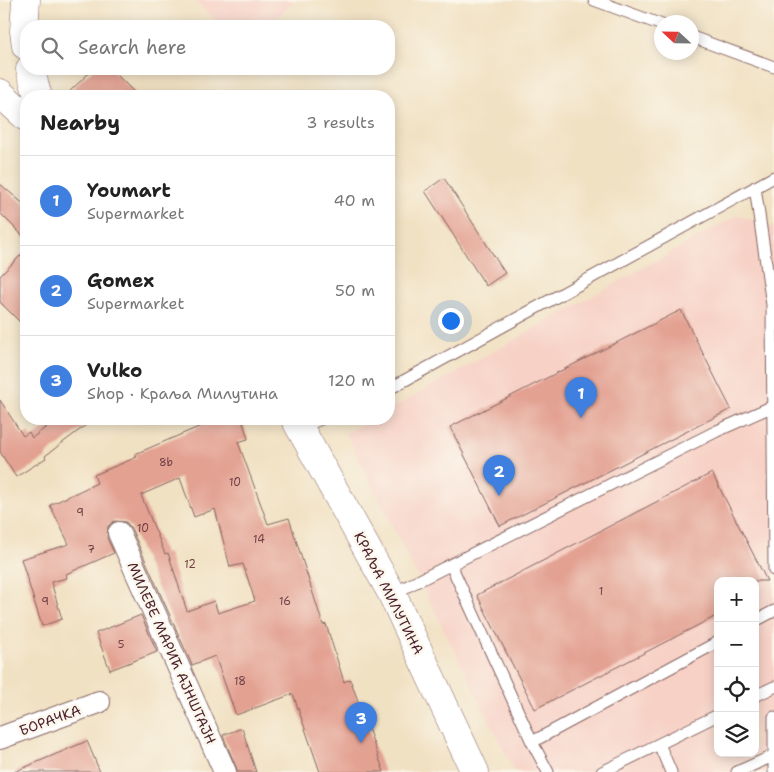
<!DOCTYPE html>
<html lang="en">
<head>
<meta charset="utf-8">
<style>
  :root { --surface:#fff; --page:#f6f6f6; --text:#222; --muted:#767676; --line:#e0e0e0; --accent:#b5179e }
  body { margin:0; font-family:"Shantell Sans",sans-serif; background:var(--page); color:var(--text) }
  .controls { position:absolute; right:15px; bottom:15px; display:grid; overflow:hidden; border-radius:10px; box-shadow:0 2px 12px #0003 }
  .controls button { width:45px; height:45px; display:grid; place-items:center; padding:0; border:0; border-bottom:1px solid var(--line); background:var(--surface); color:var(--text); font:25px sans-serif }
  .compass { position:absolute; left:654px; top:15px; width:45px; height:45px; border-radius:50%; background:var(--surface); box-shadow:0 2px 12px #0003; rotate:292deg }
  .you { position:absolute; left:450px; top:320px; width:18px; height:18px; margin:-12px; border:4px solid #fff; border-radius:50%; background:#1a73e8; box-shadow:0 0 0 8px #1a73e833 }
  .badge { display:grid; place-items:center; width:32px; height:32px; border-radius:50%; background:var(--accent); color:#fff; font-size:16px; font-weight:700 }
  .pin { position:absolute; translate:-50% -41px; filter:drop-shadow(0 1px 2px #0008) }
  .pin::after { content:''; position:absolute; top:26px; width:18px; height:15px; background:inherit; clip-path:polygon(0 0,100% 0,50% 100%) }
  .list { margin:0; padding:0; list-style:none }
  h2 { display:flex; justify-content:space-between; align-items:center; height:65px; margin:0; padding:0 20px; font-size:21px }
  h2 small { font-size:16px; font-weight:400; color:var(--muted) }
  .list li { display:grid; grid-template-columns:32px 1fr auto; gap:15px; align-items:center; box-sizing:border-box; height:90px; padding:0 20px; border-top:1px solid var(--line) }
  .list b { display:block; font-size:19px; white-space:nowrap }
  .list p { margin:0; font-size:16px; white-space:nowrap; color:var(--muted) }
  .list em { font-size:16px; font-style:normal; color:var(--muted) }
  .icon { flex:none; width:28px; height:28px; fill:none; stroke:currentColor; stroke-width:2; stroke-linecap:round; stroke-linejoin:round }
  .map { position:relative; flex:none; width:774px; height:772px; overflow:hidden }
  .search { position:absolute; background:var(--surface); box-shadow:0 2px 12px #0003; left:20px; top:20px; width:375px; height:55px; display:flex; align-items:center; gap:12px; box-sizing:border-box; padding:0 18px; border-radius:20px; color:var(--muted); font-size:19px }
  .panel { position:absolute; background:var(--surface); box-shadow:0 2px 12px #0003; left:20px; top:90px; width:375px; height:335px; border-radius:20px }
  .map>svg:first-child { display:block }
  .built { fill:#f7d1c6; fill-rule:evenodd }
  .building { fill:#e3a192; fill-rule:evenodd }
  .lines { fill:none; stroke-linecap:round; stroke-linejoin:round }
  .lane-casing { stroke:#846360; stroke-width:13 }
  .street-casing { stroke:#846360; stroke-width:24 }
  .secondary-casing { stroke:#846360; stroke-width:29 }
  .primary-casing { stroke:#846360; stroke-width:29 }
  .lane { stroke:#fff; stroke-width:11 }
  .street { stroke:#fff; stroke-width:22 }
  .secondary { stroke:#fff; stroke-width:28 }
  .primary { stroke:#fff; stroke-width:28 }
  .labels { text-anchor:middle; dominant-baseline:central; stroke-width:5; stroke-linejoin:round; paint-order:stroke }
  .number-label { font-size:11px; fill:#704045 }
  .street-label { font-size:14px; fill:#4a1f2b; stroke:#fbf7ec }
</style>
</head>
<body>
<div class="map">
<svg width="774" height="772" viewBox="0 0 774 772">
  <rect width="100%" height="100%" fill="#fbf7ec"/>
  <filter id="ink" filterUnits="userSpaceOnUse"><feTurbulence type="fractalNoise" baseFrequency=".02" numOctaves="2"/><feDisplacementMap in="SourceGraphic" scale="10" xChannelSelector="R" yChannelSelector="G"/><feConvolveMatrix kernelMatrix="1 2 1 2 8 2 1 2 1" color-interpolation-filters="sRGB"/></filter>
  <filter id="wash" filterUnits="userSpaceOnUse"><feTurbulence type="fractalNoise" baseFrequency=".0096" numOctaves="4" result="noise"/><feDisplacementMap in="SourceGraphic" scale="20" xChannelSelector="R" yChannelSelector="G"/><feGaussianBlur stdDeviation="1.12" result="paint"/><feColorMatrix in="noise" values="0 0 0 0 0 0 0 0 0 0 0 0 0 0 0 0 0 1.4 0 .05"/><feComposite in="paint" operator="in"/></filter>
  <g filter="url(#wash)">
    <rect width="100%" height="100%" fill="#f1e1c3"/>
    <path class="built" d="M195,0H295L269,26H221Z
      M738,215L774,228V772H515L346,433L373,419H389V410ZM718,581H755V753H718Z"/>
    <g id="blocks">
      <path class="building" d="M93,69H111L138,96H65Z
        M444,178L505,273L486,286L425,191Z
        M0,184L26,206V239L0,213Z
        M26,250V328L0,302V276Z
        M681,310L731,409L500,526L450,427Z
        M0,400L23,436L29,432L32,438L57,419H94L45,456L46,458L16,477L0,452Z
        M195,419H242L248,439L238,442L268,524L289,518L323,625L326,624L344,682L350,679L384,772H320L293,694L236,715L215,656L192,665L131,528L126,522L114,521L108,526L107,538L114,553L66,574L67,578L51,582L62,619L42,626L21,559L69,544L50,505L97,483L94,475L137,457L135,454L201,426ZM180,478L194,517L215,509L230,567L243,564L255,601L218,613L214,601L187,611L168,553L165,554L141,495Z
        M712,473L767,581H718V615L535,709L477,595Z
        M141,615L157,652L110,670L96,633Z
        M242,728L256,772H238L224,738L223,735Z
        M87,741L100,772H14Z"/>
    </g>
  </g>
  <g filter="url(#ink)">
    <use href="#blocks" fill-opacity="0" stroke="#846360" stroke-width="1"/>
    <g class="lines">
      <g class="lane-casing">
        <path id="lane" d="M594,0L662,25
          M692,37L774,67
          M755,187L772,305L774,570
          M389,389L774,177
          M300,427L321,419
          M451,565L532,742L548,772
          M392,594L717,431L771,407
          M755,621L774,611
          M755,696L774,687
          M532,742L718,642
          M659,744L671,772
          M602,772L718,715
          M737,772L773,756
          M774,772V717"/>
      </g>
      <g class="street-casing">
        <path id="street" d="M119,533L225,772
          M0,738L99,702"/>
      </g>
      <g class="secondary-casing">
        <path id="secondary" d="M0,93L26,117
          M295,419L392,594L475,772"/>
      </g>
      <g class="primary-casing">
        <path id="primary" d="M26,46L24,31L26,0
          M30,69L38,96"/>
      </g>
      <use href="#lane" class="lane"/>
      <use href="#street" class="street"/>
      <use href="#secondary" class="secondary"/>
      <use href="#primary" class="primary"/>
    </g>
  </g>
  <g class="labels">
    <g class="number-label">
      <text x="166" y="462">8b</text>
      <text x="235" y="482">10</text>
      <text x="80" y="512">9</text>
      <text x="143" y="528">10</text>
      <text x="259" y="539">14</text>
      <text x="91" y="549">7</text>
      <text x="190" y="564">12</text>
      <text x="601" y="591">1</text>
      <text x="45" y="601">9</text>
      <text x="285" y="601">16</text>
      <text x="121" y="644">5</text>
      <text x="240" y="681">18</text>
    </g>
    <g class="street-label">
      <text transform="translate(389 593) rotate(63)">КРАЉА МИЛУТИНА</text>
      <text transform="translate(172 653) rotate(66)">МИЛЕВЕ МАРИЋ АЈНШТАЈН</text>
      <text transform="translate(50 720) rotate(-20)">БОРАЧКА</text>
    </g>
  </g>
</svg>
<div class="controls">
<button>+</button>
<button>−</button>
<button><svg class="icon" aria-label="locate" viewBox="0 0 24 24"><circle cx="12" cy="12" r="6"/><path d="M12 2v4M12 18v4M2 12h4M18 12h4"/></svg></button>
<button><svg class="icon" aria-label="layers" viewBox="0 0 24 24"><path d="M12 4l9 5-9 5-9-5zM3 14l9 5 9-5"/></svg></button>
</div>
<svg class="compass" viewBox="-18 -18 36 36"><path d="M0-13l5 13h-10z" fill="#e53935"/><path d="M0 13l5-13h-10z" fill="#767676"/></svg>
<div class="you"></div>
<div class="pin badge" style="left:581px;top:418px;background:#3f7fe0">1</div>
<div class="pin badge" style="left:499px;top:496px;background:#3f7fe0">2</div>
<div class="pin badge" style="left:361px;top:743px;background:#3f7fe0">3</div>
<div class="search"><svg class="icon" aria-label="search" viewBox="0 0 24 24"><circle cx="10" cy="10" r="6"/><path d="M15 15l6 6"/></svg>Search here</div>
<section class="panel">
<h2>Nearby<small>3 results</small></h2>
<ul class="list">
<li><span class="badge" style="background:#3f7fe0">1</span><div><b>Youmart</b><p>Supermarket</p></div><em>40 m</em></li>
<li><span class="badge" style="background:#3f7fe0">2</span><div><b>Gomex</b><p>Supermarket</p></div><em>50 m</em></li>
<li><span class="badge" style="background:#3f7fe0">3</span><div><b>Vulko</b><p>Shop · Краља Милутина</p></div><em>120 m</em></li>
</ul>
</section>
</div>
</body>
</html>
